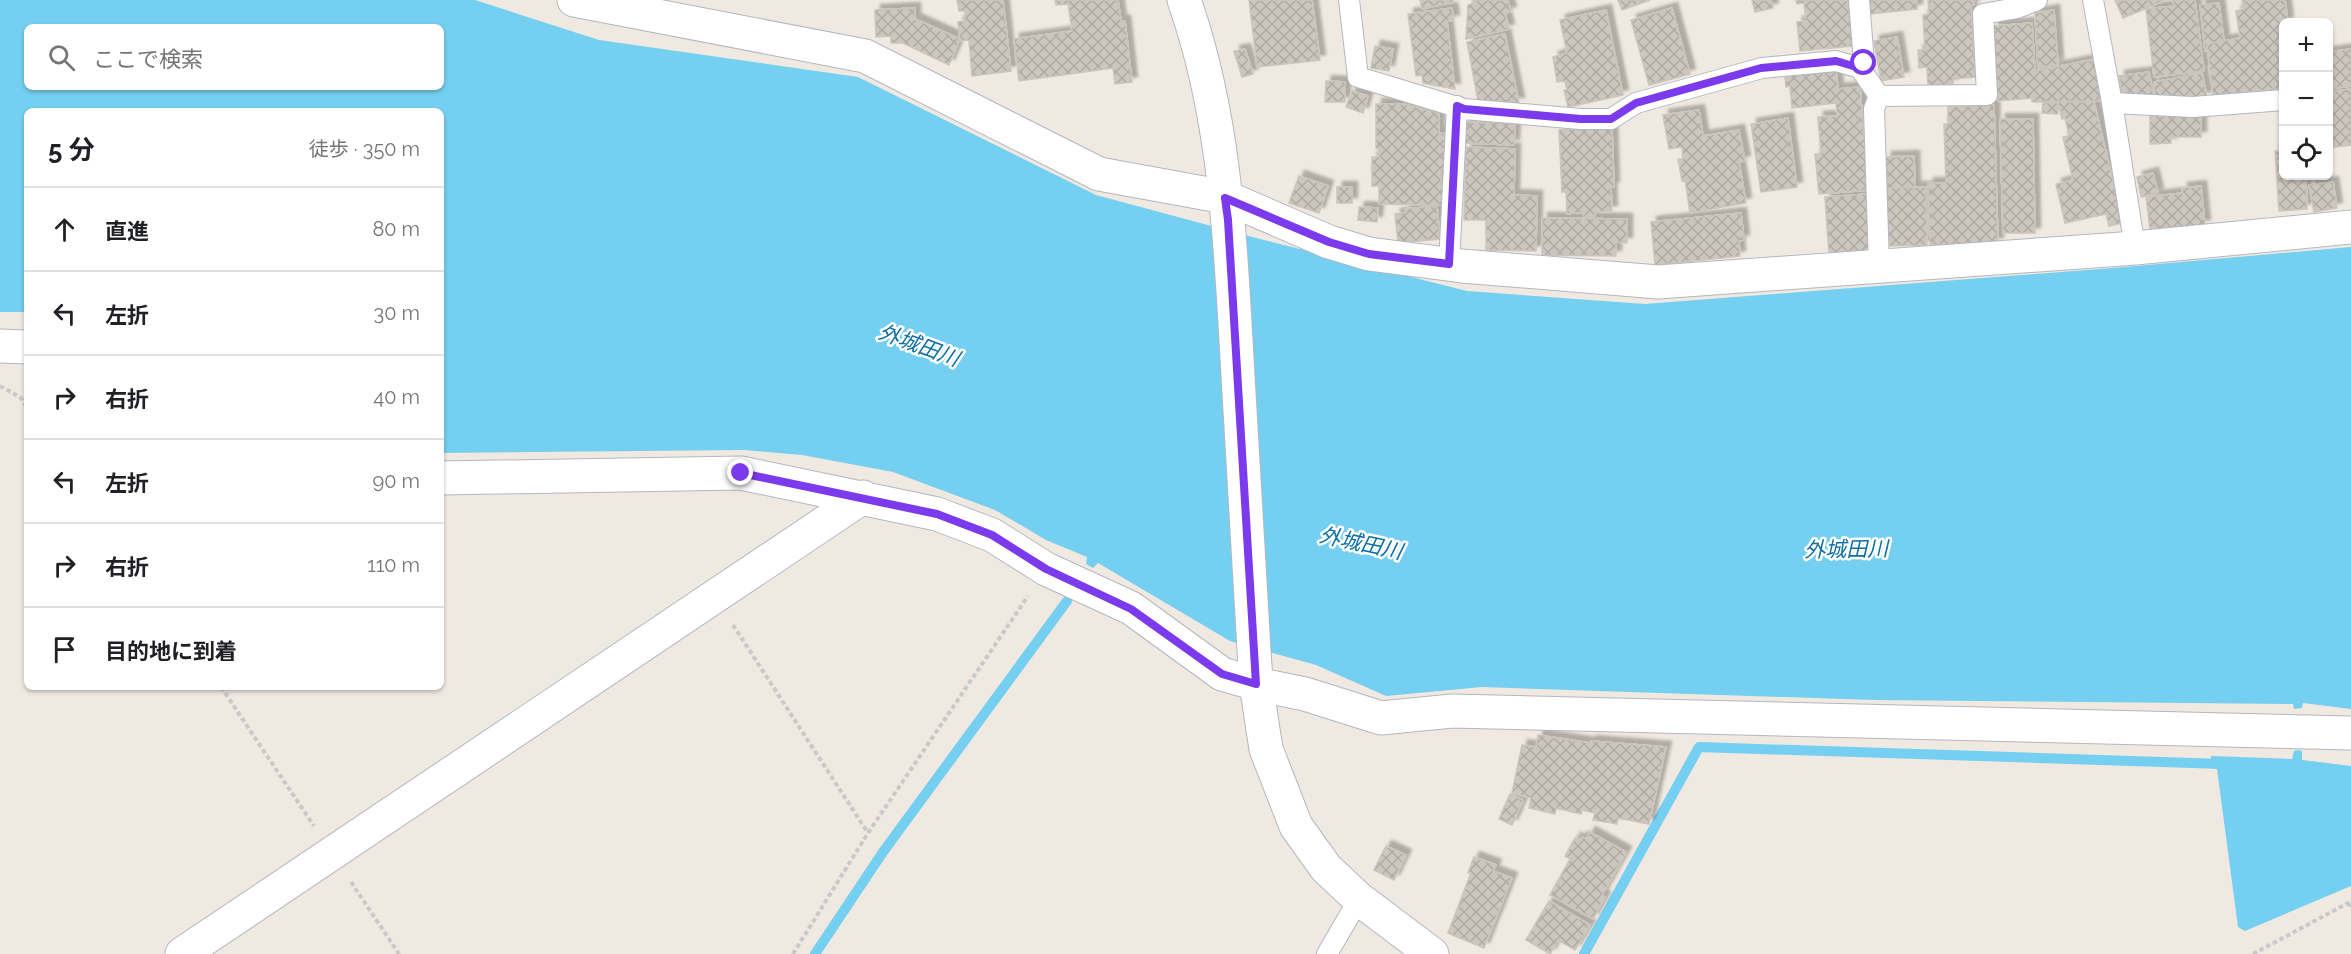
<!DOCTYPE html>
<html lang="ja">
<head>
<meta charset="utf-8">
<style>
  :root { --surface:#fff; --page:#f2f2f2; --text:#202124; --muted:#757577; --line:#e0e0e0 }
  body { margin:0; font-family:Raleway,"Noto Sans JP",sans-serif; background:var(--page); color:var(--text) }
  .controls { position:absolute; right:18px; top:18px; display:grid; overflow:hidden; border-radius:9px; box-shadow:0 2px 4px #0004 }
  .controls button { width:54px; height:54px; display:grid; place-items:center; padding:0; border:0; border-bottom:2px solid var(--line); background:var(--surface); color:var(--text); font:30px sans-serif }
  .stop { position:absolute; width:18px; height:18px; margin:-14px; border:4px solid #7c3aed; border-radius:50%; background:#fff }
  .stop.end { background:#7c3aed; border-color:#fff; box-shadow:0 2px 6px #0008 }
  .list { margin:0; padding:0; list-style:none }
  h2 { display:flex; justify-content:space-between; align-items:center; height:78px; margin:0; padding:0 24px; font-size:26px }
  h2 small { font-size:20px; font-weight:400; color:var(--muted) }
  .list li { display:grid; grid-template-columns:39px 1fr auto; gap:18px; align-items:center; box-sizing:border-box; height:84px; padding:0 24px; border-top:2px solid var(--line) }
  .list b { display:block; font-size:22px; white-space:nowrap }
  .list em { font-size:20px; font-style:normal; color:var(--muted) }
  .icon { flex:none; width:33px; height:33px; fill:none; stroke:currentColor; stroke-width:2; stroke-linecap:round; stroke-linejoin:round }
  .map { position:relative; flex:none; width:2351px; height:954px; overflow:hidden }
  .search { position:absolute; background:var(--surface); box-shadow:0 2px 4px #0004; left:24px; top:24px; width:420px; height:66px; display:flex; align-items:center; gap:15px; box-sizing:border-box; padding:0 21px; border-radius:9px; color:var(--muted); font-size:22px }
  .panel { position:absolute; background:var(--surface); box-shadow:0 2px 4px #0004; left:24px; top:108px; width:420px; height:582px; border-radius:9px }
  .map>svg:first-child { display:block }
  .water { fill:#75cff0; fill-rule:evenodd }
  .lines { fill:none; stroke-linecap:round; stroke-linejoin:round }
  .stream { stroke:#75cff0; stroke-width:10 }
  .building { fill:url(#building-cross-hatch); stroke:#cbc5ba; stroke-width:1.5; filter:url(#shadow) }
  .service-casing { stroke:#b4b7c1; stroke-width:22 }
  .minor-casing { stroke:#b4b7c1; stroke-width:35 }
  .path { stroke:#c9c9c9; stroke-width:4; stroke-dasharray:4.5 3; stroke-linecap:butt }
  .service { stroke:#fff; stroke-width:20 }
  .minor { stroke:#fff; stroke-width:33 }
  .route { stroke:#7c3aed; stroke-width:8 }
  .labels { text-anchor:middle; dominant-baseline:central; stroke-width:5; stroke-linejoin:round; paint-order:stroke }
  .water-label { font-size:21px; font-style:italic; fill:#0d6fa3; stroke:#fff }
</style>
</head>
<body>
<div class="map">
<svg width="2351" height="954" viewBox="0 0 2351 954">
  <defs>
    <pattern id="building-cross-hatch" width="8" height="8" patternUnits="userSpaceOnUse" patternTransform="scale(1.5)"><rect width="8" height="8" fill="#cbc7bf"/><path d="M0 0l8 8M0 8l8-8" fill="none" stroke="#afaba4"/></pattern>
    <filter id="shadow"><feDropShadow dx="5.5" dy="-5.5" stdDeviation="1.5" flood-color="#0004"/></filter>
  </defs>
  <rect width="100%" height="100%" fill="#efe9e1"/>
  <path class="water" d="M0,0H475L599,40L858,77L1096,195L1256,238L1467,291L1645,304L2113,268L2351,247V709L2303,703L2302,708L2294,709L2293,704L1874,700L1482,687L1386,696L1316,665L1230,641L1098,563L1093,568L1086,564L1087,557L1046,540L995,510L893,472L802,455L744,450L441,453V111H27V312H0ZM27,27H441V87H27Z
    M2298,750L2302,751V760L2351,766V886L2245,931L2238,927L2217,769L2211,768V756L2292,759L2294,751Z"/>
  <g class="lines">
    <path class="stream" d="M815,954L883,852L1067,601
      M1584,954L1699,747L2223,764"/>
  </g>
  <path class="building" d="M957,0H1003L1011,71L972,76L969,40L960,41L958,22L965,21V11H959Z
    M1055,0H1118L1121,21H1125L1132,82L1115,84L1113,68L1019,81L1014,39L1072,31L1068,4L1056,5Z
    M1249,0H1312L1320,60L1257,67Z
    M1420,0H1453V2L1422,9Z
    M1475,0H1508L1511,12L1505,13L1509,29L1466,39L1468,5L1475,3Z
    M1618,0H1650L1622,10Z
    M1752,0H1771L1773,8L1755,12Z
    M1796,0H1848L1853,46L1800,51L1797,22L1806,21L1804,3L1797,4Z
    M1869,0H1917V9L1870,14Z
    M1928,0H1974V5H1971L1975,77L1953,79V84L1928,86L1927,67L1919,68L1918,50H1925L1923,15L1929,14Z
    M2115,0H2166L2123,18Z
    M2172,0H2195L2204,71L2154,77L2146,9L2175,6Z
    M2242,0H2285L2288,22H2284V88L2213,96L2207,44L2240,38L2236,11L2244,9Z
    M2219,3L2224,41L2207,44V50L2205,51L2200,5Z
    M915,8V19L960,39L949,65L903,43H891V36L876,37L875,10Z
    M1452,8L1454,20L1447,21L1455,89L1423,83L1422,75L1416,76L1408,14Z
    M1672,8L1690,74L1649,85L1631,20Z
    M1606,10L1623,95L1568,107L1564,90H1567L1565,81L1557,82L1553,57L1567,53L1560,20Z
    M2054,10L2058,64L2038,68L2035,13Z
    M2032,23L2035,71L2096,59L2103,101L2032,102V98L1998,101L1993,26Z
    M1505,34L1519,103L1478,101L1467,42Z
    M1897,37L1904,77L1881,81L1874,41Z
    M1375,46L1393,49L1389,71L1371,68Z
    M1245,49L1253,74L1242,77L1234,51Z
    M2351,49V86L2328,89V52Z
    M1836,70L1838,89L1860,87L1868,190L1819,194L1815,154H1821L1818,117L1837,116L1836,103L1792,108L1790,86L1786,87L1785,76Z
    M2149,72L2154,97L2122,95L2119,76Z
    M2202,73L2207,97L2155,99L2154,82Z
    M1326,81L1345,82V102H1325Z
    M2351,89V145L2328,148V92Z
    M1352,91L1368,96L1363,113L1346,107Z
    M2058,102H2094L2123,223L2109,226L2106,214L2065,223L2056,184L2073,180L2063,137L2069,136L2065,118L2062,119Z
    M2043,103H2058V114L2042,113Z
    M1376,104H1404L1439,113V133H1444L1445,169H1441V187H1444L1443,205L1379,204V186H1372V157H1379V149L1376,148Z
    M1994,105L1998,243L1930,245L1928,183H1946L1944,124H1948V107Z
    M1699,110L1703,136L1739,130L1745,161L1739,162L1746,203L1690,213L1685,180L1682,181L1678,159H1683L1682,147L1669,149L1663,115Z
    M2201,115V137H2171V143L2150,144V116Z
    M1788,118L1797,187L1761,192L1751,124Z
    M2000,119H2033L2035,233H2003Z
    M1465,122L1515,123L1514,145L1465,143Z
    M1612,127L1614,187H1611L1612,211L1595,212V216L1584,217L1583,212L1567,214L1566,192H1562L1559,130Z
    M1466,147L1515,149L1514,195L1537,196L1536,251L1486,250V220H1464Z
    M2275,151H2284V176H2306L2307,209L2279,211Z
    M1914,156L1915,187L1887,188L1886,157Z
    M2153,173L2158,193L2141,197L2137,177Z
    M1299,176L1328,186L1319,213L1289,203Z
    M2333,182L2337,208L2314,212L2309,185Z
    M2201,186L2205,225L2150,230L2146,197L2183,193L2182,188Z
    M1337,187H1352V203H1337Z
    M1926,187L1927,245L1886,246L1884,188Z
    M1868,194L1871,252L1829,255L1825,197Z
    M1437,206L1440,239L1398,243L1395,214L1405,213V209Z
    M1359,207L1378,208L1377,222L1358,220Z
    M1741,213L1744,240L1739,241L1740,256L1655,265L1651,222Z
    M1542,218L1627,219V243L1616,242V256L1542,255Z
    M1538,735L1590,743L1591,741L1666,747L1649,824L1618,818L1617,824L1593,820L1595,813L1582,810L1581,814L1556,808L1555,814L1529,808L1531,798L1512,793L1522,745L1536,747Z
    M1510,794L1523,800L1512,825L1499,819Z
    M1590,832L1626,852L1602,895L1605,897L1593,919L1550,895L1570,859L1565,856L1575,838L1580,840L1582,837L1586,839Z
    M1386,846L1406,855L1394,880L1374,870Z
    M1474,857L1496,865L1493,871L1512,878L1484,948L1448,933L1471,873H1468Z
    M1549,901L1590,925L1575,950L1558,940L1550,954L1526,940Z"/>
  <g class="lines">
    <g class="service-casing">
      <path id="service" d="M1349,0L1358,77L1464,109L1581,119H1611L1636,103L1762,68L1836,61L1860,68L1879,96L1987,95L1983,14L2017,8L2037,0
        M1859,0L1864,63L1860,68
        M2093,0L2112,103L2135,248
        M2112,103L2193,107L2284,100
        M1449,264L1457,106
        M1879,266L1874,109L1879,96
        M1327,954L1359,899"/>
    </g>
    <g class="minor-casing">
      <path id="minor" d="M574,0L865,56L1099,174L1225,197L1329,242L1369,254L1462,266L1658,282L2135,248L2351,227
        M1184,0C1225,116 1230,236 1237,358C1243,467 1250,576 1256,684L1266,749L1296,826L1326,868L1359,899L1432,954
        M0,346L27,347
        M441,478L741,473L937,514L992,535L1046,569L1131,608L1222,674L1256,684
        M1255,665L1256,684L1305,694L1381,718L1452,711L2351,733
        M182,954L863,497"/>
    </g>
    <path class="path" d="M0,386L20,397L27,407
      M733,625L868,833
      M221,687L314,826
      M351,882L399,954
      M793,954L868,833L1028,596
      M2253,954L2350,902L2351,907"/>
    <use href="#service" class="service"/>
    <use href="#minor" class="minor"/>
  </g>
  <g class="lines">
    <path class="route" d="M741,473L937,514L992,535L1046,569L1131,609L1222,674L1256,684L1228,220L1225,198L1329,242L1369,254L1449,264L1457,106L1464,109L1581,119H1611L1636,103L1761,68L1836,61L1860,68L1864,63"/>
  </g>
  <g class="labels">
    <g class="water-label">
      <text transform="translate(919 345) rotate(20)">外城田川</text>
      <text transform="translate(1361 543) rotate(12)">外城田川</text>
      <text transform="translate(1846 549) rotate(-1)">外城田川</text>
    </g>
  </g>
</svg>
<div class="controls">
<button>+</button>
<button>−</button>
<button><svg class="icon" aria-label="locate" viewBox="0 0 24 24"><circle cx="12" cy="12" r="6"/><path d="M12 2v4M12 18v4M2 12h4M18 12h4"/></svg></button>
</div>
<div class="stop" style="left:1864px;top:63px"></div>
<div class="stop end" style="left:741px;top:473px"></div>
<div class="search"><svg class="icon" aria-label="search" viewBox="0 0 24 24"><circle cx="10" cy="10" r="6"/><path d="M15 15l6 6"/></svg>ここで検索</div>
<section class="panel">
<h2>5 分<small>徒歩 · 350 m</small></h2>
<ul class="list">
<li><svg class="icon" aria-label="ahead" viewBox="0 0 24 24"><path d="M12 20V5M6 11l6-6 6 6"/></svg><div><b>直進</b></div><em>80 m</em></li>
<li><svg class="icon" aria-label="left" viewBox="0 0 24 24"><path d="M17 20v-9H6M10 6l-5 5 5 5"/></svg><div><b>左折</b></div><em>30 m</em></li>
<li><svg class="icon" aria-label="right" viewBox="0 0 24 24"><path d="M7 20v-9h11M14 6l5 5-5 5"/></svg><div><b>右折</b></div><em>40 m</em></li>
<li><svg class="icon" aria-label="left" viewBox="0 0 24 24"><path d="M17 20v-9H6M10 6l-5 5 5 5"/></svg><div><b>左折</b></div><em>90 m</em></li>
<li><svg class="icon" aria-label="right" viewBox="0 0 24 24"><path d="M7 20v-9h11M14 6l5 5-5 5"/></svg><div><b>右折</b></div><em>110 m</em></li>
<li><svg class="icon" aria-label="arrive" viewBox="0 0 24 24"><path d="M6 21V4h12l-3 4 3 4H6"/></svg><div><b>目的地に到着</b></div></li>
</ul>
</section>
</div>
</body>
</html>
